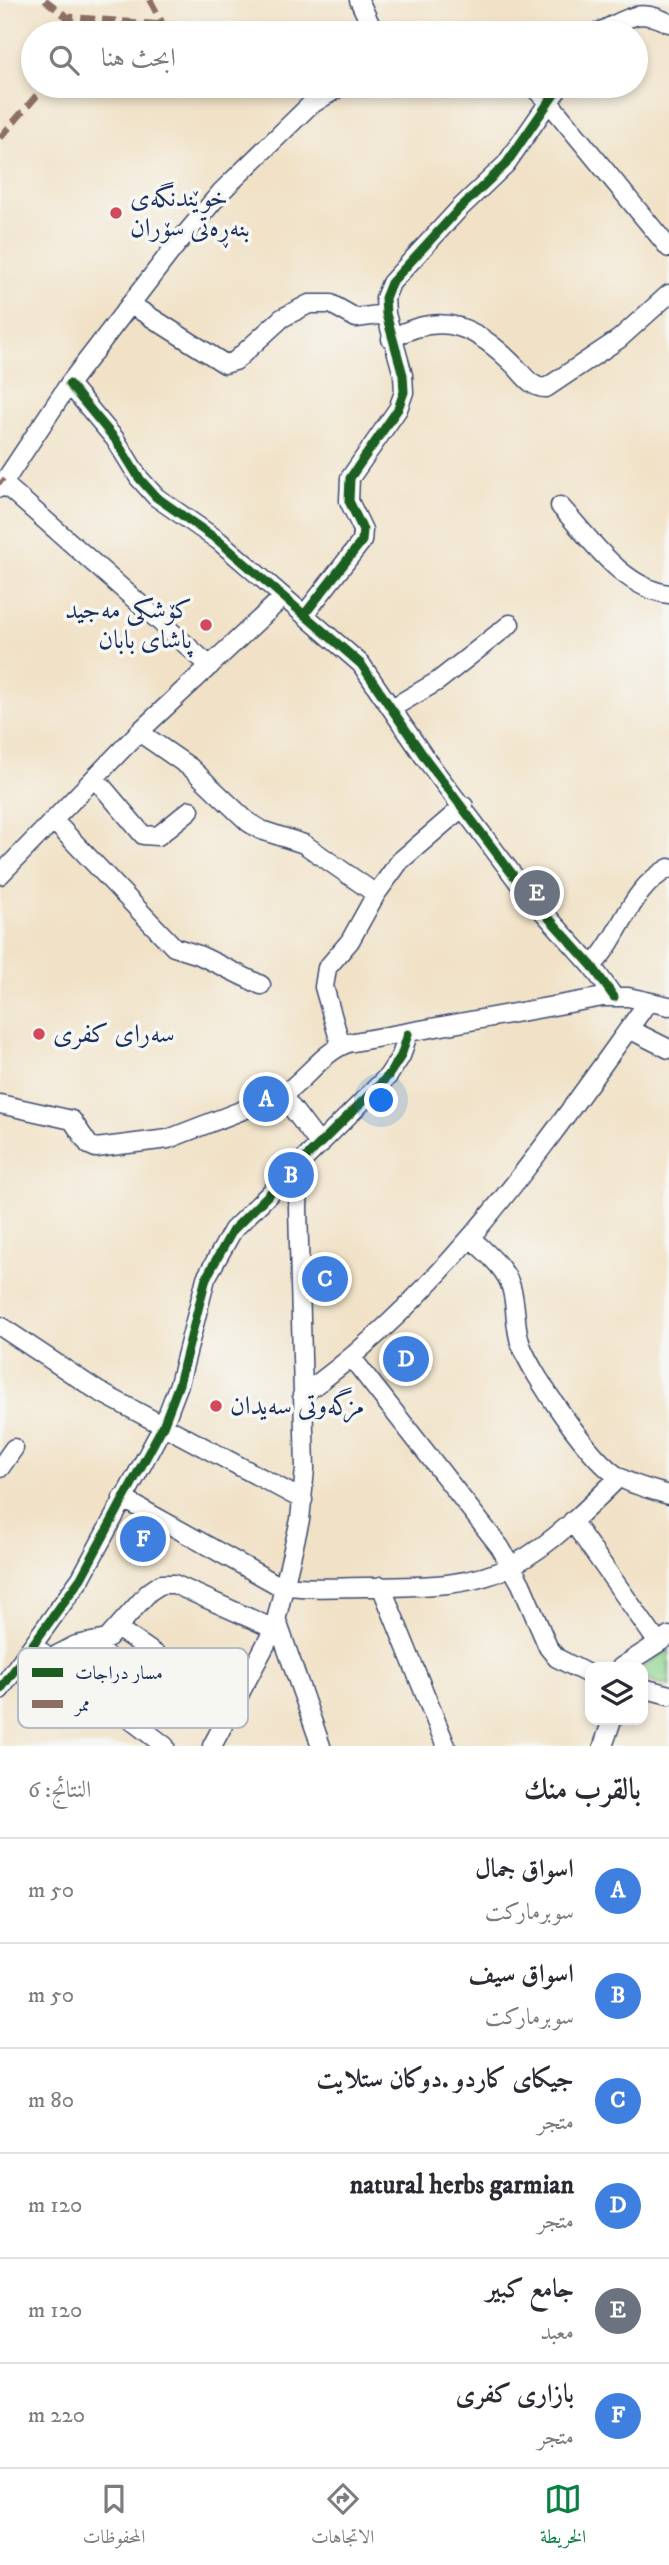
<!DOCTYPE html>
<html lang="ar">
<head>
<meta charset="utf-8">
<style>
  :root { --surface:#fff; --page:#f7f7f7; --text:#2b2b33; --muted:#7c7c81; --line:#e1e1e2; --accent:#0b8043 }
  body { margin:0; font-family:"IM FELL DW Pica",Amiri,serif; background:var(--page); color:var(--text); direction:rtl }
  .controls { position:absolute; right:21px; bottom:21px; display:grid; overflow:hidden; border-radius:14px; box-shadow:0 4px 10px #0003 }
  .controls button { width:63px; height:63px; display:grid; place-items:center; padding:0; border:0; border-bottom:2px solid var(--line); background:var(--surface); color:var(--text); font:35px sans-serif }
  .you { position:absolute; left:382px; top:1101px; width:24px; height:24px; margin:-18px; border:5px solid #fff; border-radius:50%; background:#1a73e8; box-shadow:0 0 0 10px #1a73e833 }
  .badge { display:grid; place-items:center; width:46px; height:46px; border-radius:50%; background:var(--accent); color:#fff; font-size:23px; font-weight:700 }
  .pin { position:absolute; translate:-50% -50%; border:4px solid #fff; box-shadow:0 2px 7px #0006 }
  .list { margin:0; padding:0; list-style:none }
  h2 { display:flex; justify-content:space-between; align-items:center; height:91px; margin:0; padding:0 28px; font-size:30px }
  h2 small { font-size:23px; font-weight:400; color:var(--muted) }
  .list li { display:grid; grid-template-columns:46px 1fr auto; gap:21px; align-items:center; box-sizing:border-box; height:105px; padding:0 28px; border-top:2px solid var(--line) }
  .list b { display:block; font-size:26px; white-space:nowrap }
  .list p { margin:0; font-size:23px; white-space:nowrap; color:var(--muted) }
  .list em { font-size:23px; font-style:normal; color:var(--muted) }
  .icon { flex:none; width:38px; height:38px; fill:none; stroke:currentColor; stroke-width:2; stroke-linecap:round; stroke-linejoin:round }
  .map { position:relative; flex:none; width:669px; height:1746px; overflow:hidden; direction:ltr }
  .search { position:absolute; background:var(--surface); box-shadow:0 4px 10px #0003; left:21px; right:21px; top:21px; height:77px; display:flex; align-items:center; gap:18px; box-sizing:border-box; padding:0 24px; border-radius:38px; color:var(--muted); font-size:26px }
  .sheet { height:721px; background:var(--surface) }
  nav { display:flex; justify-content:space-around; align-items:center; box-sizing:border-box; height:98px; border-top:2px solid var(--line); background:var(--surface); font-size:19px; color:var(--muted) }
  nav a { display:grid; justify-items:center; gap:4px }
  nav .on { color:var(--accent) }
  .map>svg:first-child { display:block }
  .park { fill:#92d791; stroke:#568378; stroke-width:2 }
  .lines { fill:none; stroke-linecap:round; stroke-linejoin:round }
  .minor-casing { stroke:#3b4a6e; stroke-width:21 }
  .minor { stroke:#fff; stroke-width:18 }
  .quiet { stroke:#8d6e63; stroke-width:7; stroke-dasharray:14 7; stroke-linecap:butt }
  .cycleway-casing { stroke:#f6f6f2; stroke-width:13 }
  .cycleway { stroke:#1b5e20; stroke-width:9 }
  .poi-dot { fill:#d1495b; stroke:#f6f6f2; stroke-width:2.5 }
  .labels { text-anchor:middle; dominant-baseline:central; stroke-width:7; stroke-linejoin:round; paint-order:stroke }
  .poi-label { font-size:26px; fill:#1b2f5e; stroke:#f6f6f2; text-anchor:start }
  .key { fill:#f6f6f2; stroke:#b4bac6; stroke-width:2 }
  .key-label { font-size:19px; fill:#1b2f5e }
</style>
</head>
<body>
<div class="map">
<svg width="669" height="1746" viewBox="0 0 669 1746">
  <rect width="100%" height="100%" fill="#f6f6f2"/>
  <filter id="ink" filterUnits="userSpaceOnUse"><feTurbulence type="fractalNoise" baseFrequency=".0143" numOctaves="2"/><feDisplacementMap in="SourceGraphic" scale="14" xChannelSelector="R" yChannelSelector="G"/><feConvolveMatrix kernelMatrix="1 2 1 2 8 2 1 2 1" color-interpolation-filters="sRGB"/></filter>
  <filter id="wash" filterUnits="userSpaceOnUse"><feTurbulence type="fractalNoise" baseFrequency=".00686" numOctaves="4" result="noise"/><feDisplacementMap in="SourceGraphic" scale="28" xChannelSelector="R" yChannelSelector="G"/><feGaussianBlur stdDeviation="1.57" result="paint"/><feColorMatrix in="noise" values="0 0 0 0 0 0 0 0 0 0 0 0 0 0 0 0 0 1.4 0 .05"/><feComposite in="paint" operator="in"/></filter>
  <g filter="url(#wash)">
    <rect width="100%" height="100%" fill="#f1e2c7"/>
    <path class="park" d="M669,1650V1686L643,1679V1667Z"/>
  </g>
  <g filter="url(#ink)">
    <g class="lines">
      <g class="minor-casing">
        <path id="minor" d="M359,0L371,26L370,33
          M597,33C627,20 637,6 669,23
          M532,86L548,101L669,248
          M130,304L225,364L235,361L282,318L309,304H331L356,318L386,314
          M391,339C444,309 478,328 516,367C525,377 532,388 546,388L619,339L669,294
          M69,384L115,439L139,478L156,497L219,541L361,664L425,758L528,895L592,966L614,997
          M3,483L210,666
          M0,488L69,384L172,250L221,192L309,106L341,86
          M560,506C590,538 622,588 669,594
          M304,615L362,541L363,530L349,501L350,478L398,409L404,392L403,375L386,314L385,298L391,283L459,209L506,164L560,86
          M392,708L438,681L510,624
          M139,732L191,768L248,822L261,830L304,844L376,894
          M95,778L143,835L158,836L190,810
          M53,820L174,947L199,955L261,985
          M0,875L139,732L282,598
          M592,966C622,935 629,889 669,868
          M629,1029L669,1049
          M341,1046L324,987L327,968L350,941L376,894L400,861L464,806
          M282,1095L320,1145
          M0,1104L72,1120L89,1145L96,1148L168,1139L282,1095C305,1081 322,1052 348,1043L603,997H628L669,1006
          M471,1238C485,1252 505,1267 511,1287C517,1306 514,1326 521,1345C532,1375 591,1461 619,1477C634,1486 653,1490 669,1495
          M0,1326L98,1391L303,1500
          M352,1358L500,1547L521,1584L548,1647L557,1658L590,1675
          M302,1395C446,1293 546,1143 648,1002
          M0,1468L14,1448
          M122,1498L276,1584C305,1590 336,1587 366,1587C414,1586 469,1589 513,1565C552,1544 587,1509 619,1477
          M572,1521L658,1643
          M381,1586L446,1746
          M277,1621L321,1746
          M91,1644L162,1699L177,1701C182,1694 186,1689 182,1680C175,1664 132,1639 117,1628
          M42,1652L165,1746
          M51,1658L76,1645L107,1639L149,1592L161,1584H174L274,1629
          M621,1667L669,1636
          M643,1688L669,1695
          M0,1690L81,1578L163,1426L179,1384L206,1278L233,1230L388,1076L401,1056L408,1034
          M212,1746L274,1629L300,1520L305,1469L298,1207L300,1165
          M603,1746L612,1720"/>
      </g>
      <use href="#minor" class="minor"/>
      <path class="quiet" d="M45,0L67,17L163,25
        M150,0L163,25
        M67,17L72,33
        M0,138L45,86
        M0,480L3,483"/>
      <g class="cycleway-casing">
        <path id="cycleway" d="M69,384L115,439L139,478L156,497L219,541L361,664L425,758L528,895L592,966L614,997
          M304,615L362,541L363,530L349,501L350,478L398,409L404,392L403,375L386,314L385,298L391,283L459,209L506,164L560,86
          M0,1690L81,1578L163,1426L179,1384L206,1278L233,1230L388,1076L401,1056L408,1034"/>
      </g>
      <use href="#cycleway" class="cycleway"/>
    </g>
  </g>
  <g class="poi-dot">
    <circle cx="116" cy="213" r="7"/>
    <circle cx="206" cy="625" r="7"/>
    <circle cx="39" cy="1034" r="7"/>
    <circle cx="216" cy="1406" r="7"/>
  </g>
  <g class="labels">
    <g class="poi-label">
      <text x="130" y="198">خوێندنگەی<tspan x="130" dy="30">بنەڕەتی سۆران</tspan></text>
      <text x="192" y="610" text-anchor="end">کۆشکی مەجید<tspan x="192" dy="30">پاشای بابان</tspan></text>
      <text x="53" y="1034">سەرای کفری</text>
      <text x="230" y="1406">مزگەوتی سەیدان</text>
    </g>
  </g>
  <rect x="18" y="1648" width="230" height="80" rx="10" class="key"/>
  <rect x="32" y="1668" width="31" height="9" fill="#1b5e20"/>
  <rect x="32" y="1700" width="31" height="8" fill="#8d6e63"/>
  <g class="key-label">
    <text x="75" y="1679">مسار دراجات</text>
    <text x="75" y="1711">ممر</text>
  </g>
</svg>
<div class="controls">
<button><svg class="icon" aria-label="layers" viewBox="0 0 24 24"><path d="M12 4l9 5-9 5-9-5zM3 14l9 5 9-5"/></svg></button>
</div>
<div class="you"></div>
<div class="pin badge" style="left:266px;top:1099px;background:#3f7fe0">A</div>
<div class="pin badge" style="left:291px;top:1175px;background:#3f7fe0">B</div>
<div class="pin badge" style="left:325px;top:1279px;background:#3f7fe0">C</div>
<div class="pin badge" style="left:406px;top:1359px;background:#3f7fe0">D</div>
<div class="pin badge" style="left:537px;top:893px;background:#6b7280">E</div>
<div class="pin badge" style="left:143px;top:1539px;background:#3f7fe0">F</div>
<div class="search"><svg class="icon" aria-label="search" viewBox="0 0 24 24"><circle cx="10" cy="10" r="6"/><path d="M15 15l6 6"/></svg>ابحث هنا</div>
</div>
<section class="sheet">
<h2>بالقرب منك<small>النتائج: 6</small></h2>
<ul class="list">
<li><span class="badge" style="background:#3f7fe0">A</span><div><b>اسواق جمال</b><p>سوبرماركت</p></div><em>50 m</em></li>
<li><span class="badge" style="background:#3f7fe0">B</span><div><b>اسواق سيف</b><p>سوبرماركت</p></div><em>50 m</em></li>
<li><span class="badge" style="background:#3f7fe0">C</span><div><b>جیکای کاردو .دوکان ستلایت</b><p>متجر</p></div><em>80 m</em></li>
<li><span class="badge" style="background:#3f7fe0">D</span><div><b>natural herbs garmian</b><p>متجر</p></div><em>120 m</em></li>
<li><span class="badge" style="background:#6b7280">E</span><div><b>جامع كبير</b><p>معبد</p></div><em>120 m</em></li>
<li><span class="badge" style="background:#3f7fe0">F</span><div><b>بازاری کفری</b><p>متجر</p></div><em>220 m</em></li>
</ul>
</section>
<nav>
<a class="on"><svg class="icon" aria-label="map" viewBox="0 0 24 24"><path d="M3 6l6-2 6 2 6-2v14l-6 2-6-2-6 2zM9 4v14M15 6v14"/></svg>الخريطة</a>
<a><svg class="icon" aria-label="directions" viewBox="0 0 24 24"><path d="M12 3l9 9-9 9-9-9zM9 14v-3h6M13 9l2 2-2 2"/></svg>الاتجاهات</a>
<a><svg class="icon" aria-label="saved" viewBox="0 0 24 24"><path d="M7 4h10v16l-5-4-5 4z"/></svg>المحفوظات</a>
</nav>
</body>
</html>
